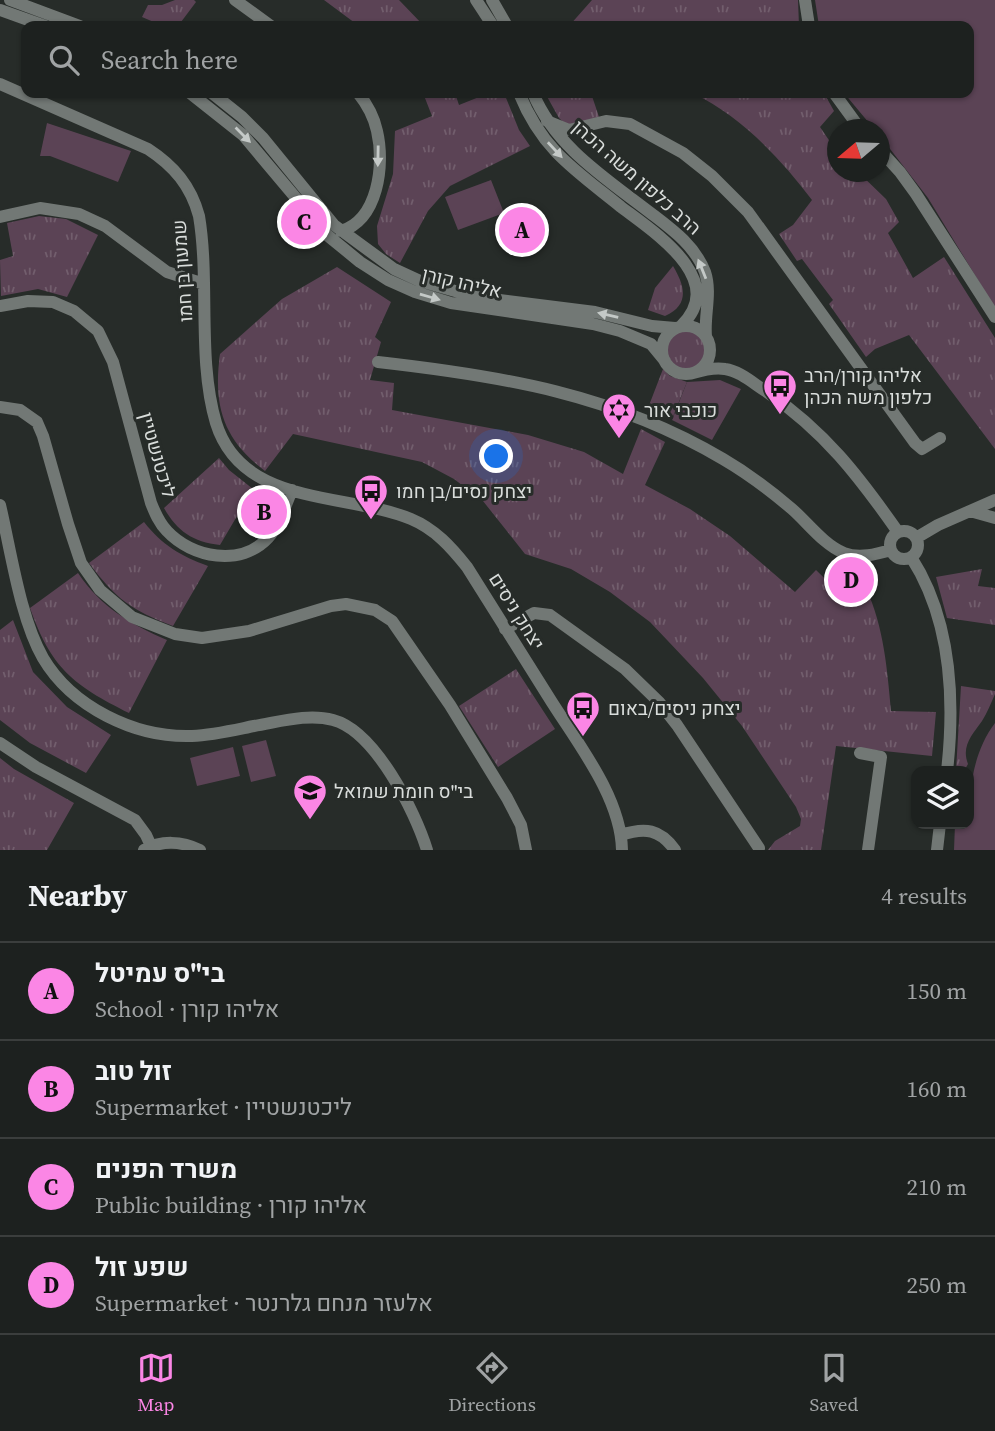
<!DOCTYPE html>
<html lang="en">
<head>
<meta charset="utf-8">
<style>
  :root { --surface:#1d211f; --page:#2a2e2c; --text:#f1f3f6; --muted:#a0a3a4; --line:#3b3e3d; --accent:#fb86e5 }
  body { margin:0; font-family:"Source Serif 4",Heebo,serif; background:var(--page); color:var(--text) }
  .controls { position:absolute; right:21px; bottom:21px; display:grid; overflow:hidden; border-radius:14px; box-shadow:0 2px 5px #0004 }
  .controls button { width:63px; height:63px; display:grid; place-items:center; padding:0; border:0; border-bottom:2px solid var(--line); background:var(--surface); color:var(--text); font:35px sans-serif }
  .compass { position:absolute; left:827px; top:119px; width:63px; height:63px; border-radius:50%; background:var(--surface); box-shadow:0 2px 5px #0004; rotate:251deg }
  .you { position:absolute; left:497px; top:457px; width:24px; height:24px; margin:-18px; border:5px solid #fff; border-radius:50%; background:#1a73e8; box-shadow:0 0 0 10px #1a73e833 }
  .badge { display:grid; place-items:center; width:46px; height:46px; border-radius:50%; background:var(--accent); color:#111; font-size:23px; font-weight:700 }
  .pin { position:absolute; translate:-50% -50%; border:4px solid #fff; box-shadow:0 2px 7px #0006 }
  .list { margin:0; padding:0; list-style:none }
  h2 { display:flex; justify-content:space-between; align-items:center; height:91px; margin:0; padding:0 28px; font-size:30px }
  h2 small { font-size:23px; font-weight:400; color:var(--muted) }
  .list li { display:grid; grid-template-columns:46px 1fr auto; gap:21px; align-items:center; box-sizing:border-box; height:98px; padding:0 28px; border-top:2px solid var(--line) }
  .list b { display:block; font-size:26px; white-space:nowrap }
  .list p { margin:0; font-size:23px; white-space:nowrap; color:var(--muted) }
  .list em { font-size:23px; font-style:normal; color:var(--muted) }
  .icon { flex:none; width:38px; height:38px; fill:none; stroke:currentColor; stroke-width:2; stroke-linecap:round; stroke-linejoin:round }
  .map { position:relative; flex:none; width:995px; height:850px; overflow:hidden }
  .search { position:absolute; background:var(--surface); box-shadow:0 2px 5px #0004; left:21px; right:21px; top:21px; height:77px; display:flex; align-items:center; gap:18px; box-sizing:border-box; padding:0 24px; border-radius:14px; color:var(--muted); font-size:26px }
  .sheet { height:483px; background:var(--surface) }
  nav { display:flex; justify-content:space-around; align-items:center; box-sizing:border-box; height:98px; border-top:2px solid var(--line); background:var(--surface); font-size:19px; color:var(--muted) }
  nav a { display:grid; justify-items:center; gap:4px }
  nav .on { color:var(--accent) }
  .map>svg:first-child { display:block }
  .green { fill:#5b4355 }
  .park { fill:url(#park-tufts) }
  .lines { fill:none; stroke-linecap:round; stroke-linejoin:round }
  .minor { stroke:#727875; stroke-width:12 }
  .oneway { fill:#c4c9c7 }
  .labels { text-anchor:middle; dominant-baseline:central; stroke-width:6; stroke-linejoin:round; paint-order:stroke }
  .street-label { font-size:19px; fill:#d9dddb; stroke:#272c29 }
  .poi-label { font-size:19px; fill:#d9dddb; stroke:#272c29; text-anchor:start }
</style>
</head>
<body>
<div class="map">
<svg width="995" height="850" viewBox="0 0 995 850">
  <defs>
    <pattern id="park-tufts" width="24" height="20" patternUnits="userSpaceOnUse" patternTransform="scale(1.75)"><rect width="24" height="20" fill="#5b4355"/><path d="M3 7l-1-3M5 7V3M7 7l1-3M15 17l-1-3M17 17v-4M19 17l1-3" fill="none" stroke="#725e6d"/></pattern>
  </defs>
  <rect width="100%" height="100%" fill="#272c29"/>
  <path class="green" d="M815,0H995V308L928,198L880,136V130L874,129L844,93H969V26H819Z
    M47,123L131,151L118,182L50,156H40Z
    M491,180L504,213L458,230L445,197Z
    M720,380L741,389L712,440L672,420L687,382Z
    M995,723V850H954L955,824H969C969,789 973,752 995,723Z
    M266,740L276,776L251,782L242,746Z
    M233,747L240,776L197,786L190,758Z"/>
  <path class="park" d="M175,0H194L196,2L178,26H163L142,17L148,5H162Z
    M324,0H399L424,26H359Z
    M592,0H798L799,26H569Z
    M423,93H455L459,105L489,93H504L519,130L530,146L450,186L428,211L400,263L386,254L378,244L377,226L393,174L395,131L432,116Z
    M545,93H591L599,117L567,126L559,118Z
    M693,93H824L834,111L820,127L837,152L838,172H858L886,199L899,222L888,233L913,278L944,257L995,338V449L909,335L875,349L866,357L829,304L833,300L802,259L797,261L779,234L793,225L812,200C780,158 742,117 693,93Z
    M39,216L66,219L98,235L67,297L38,289L1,296L0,260L13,256L7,223Z
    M673,266C685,286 690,305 665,316L648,310L655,288Z
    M337,267L391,302L375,337L381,342L370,380L394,383L392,410L528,435L584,452L623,474L641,429L665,442L645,485L690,509L730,536L795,592L816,570L851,604L866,588C884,628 887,668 891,711L936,712L932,756L836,746L821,850H768L775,841L800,826L801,819L796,807L742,726L703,678L650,622L610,592L571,569L525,554L483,501L454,479L422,462L293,434L265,471C223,439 213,406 220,354L282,299Z
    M667 350a19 19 0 1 1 38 0a19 19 0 1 1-38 0Z
    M663,369L670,376L687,382L672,419L648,408Z
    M219,458L229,470L253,489L220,545C193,542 177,531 164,508Z
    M144,522C162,545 181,556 208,566L173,626C131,610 116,599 89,563Z
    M982,569L978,586L995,588V625L947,618L936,577Z
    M78,573C101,607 130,624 167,640L129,713C73,685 51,668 30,608Z
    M13,620L33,672L67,707L111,735L86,773L30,743L0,720V630Z
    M516,669L555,729L498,767L459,706Z
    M961,686L995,691V694C991,703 987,713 982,721C972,735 961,746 968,764L964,771H956Z
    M0,758L14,769L74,803L47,850H0Z"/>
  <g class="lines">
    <path class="minor" d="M10,0L80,26
      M235,0L271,26
      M476,0L493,26
      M492,0L507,26
      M805,0L809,26
      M0,10L45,26
      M0,84L148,149C174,166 191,186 199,216C210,282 197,359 216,423C242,507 345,492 411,519C435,529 451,547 467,567C494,610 521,653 548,696C575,740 621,796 622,850
      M190,93L243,135L327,235L360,262L388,280L415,292L451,303L593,324L620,331L651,344L665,361
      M212,93L242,117L263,138L334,225L394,269L420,281L476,297L595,312L652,326L675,328
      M519,93C528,115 539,134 556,152C575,172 599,189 621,207C654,232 729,280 681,326
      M533,93C555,147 607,179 652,214C673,230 695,246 705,272C712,293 704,315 706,336
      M834,93L861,130
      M547,121L569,130L606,121L630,124L683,153L712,176L748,212L915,443L922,449L940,438
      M880,150L900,172L916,194L995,317
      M0,217L40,208L79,214L105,226L167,272L204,284
      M341,231C378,220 385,165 377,131C374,117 367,104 358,93
      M0,306L28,301L53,302L74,311L98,331L113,362L151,503C155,513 159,523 167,531C192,558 241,567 268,538C280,525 285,506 292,490
      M662 350a24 24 0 1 1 48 0a24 24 0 1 1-48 0Z
      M378,362C502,376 613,394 723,459C747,473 771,491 792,509C808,523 824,545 844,553C859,559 877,554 891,550
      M693,373C703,370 714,367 725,369C740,371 754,384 767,392C825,432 858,475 898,532
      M0,407L20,410L37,422L43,436L68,524L81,563L100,590L132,617L175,634L202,638L249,631L331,606L346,604L375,610L392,621L450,705L507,798L521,825L526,850
      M0,505C11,551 20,618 43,658C72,707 135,738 192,736C213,735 234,730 254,726C279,722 308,713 333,720C375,731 415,811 427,850
      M970,511L995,518
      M890 545a14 14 0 1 1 28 0a14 14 0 1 1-28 0Z
      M916,538L938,525L995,500
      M911,557C951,619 955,700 947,771
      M505,629L534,613L550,615L625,669L659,702L677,725L759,848
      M0,743L36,767L135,820L146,835L151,846
      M860,753L881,757L868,850
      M621,835C645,827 660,829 675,850
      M144,850C161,840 182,841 200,850
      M937,850L940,824"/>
  </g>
  <defs><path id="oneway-solid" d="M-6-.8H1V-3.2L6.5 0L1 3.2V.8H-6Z" transform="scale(1.75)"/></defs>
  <g class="oneway">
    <use href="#oneway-solid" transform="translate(243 135) rotate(45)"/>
    <use href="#oneway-solid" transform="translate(555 150) rotate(47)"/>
    <use href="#oneway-solid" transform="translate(378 156) rotate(91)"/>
    <use href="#oneway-solid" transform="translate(702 269) rotate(-112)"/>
    <use href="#oneway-solid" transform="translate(430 297) rotate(16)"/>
    <use href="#oneway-solid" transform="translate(608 315) rotate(-167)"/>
  </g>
  <defs>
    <g id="bus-pin" transform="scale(1.75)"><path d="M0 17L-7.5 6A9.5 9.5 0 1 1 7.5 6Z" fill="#fb86e5" stroke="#272c29"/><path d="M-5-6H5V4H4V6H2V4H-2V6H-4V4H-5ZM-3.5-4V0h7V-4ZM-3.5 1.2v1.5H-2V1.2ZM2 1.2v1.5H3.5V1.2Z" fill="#111"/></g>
    <g id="synagogue-pin" transform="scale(1.75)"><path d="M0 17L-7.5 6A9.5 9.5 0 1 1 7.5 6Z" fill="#fb86e5" stroke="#272c29"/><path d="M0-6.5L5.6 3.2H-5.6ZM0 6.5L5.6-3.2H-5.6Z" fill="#111"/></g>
    <g id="school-pin" transform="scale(1.75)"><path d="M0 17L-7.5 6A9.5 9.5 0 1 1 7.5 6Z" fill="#fb86e5" stroke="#272c29"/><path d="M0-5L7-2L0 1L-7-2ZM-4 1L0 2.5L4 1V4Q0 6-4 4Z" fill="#111"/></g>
  </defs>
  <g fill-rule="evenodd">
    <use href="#bus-pin" x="780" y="386"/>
    <use href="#synagogue-pin" x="619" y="410"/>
    <use href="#bus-pin" x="371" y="491"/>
    <use href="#bus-pin" x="583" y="708"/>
    <use href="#school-pin" x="310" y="791"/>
  </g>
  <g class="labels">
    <g class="street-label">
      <text transform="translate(637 177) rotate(41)">הרב כלפון משה הכהן</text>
      <text transform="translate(182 271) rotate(-94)">שמעון בן חמו</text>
      <text transform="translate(462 282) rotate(13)">אליהו קורן</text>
      <text transform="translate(158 455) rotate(74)">ליכטנשטיין</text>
      <text transform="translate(517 611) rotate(58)">יצחק ניסים</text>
    </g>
    <g class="poi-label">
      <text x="804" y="375">אליהו קורן/הרב<tspan x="804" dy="22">כלפון משה הכהן</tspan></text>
      <text x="644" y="410">כוכבי אור</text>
      <text x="396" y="491">יצחק נסים/בן חמו</text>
      <text x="608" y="708">יצחק ניסים/באום</text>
      <text x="334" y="791">בי"ס חומת שמואל</text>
    </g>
  </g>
</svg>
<div class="controls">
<button><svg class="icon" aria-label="layers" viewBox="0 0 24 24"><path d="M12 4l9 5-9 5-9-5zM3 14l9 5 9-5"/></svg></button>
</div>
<svg class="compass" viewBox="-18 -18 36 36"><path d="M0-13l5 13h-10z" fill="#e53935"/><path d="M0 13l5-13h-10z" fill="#a0a3a4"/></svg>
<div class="you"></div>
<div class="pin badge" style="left:522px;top:230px">A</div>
<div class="pin badge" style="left:264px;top:512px">B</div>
<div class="pin badge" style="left:304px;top:222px">C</div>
<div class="pin badge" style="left:851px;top:580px">D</div>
<div class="search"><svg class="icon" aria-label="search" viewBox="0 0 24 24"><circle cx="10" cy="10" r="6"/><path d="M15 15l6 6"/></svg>Search here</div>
</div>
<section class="sheet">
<h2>Nearby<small>4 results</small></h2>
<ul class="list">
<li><span class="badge">A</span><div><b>בי&quot;ס עמיטל</b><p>School · אליהו קורן</p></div><em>150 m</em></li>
<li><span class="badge">B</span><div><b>זול טוב</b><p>Supermarket · ליכטנשטיין</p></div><em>160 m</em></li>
<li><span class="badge">C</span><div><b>משרד הפנים</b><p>Public building · אליהו קורן</p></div><em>210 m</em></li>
<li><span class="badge">D</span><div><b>שפע זול</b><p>Supermarket · אלעזר מנחם גלרנטר</p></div><em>250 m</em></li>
</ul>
</section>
<nav>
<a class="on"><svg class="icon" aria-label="map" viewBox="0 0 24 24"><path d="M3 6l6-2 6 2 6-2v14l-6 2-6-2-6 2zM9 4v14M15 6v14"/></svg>Map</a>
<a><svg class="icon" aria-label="directions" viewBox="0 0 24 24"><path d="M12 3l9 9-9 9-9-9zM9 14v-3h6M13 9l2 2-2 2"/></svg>Directions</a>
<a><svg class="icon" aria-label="saved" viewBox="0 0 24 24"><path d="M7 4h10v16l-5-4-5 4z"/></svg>Saved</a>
</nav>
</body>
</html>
